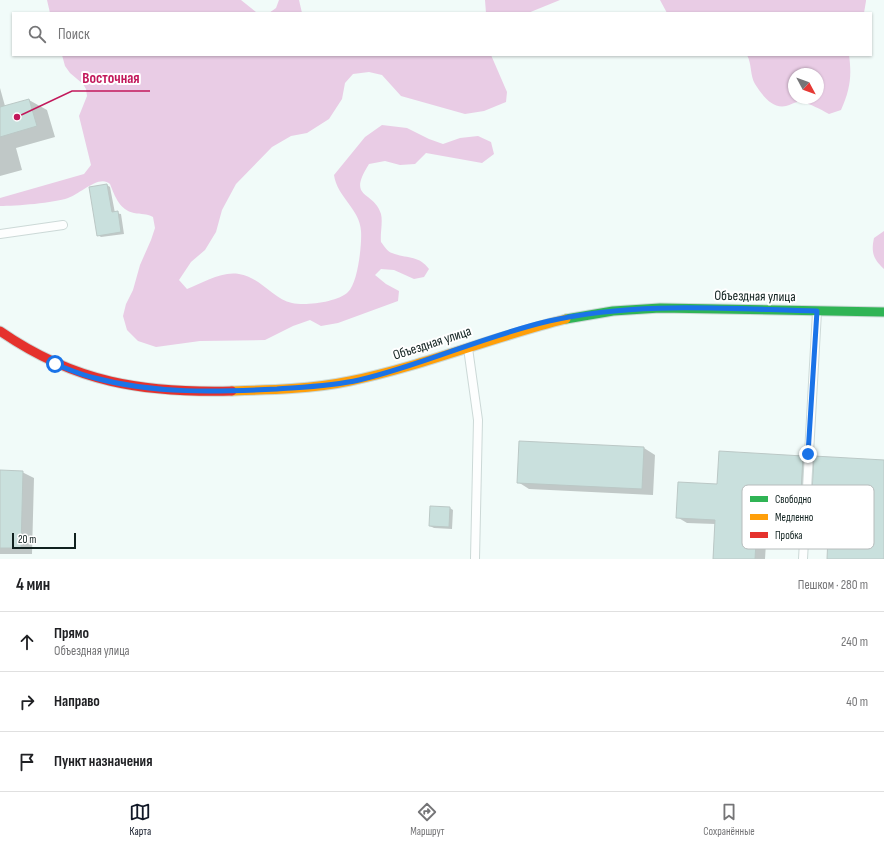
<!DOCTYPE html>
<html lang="ru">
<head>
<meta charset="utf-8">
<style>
  :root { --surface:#fff; --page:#f2f2f2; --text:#202124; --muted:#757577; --line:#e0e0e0; --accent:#111827 }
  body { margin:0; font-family:"Sofia Sans Condensed",sans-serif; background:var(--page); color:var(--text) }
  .compass { position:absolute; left:788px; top:68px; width:36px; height:36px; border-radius:50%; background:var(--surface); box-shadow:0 1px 3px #0004; rotate:131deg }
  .scale { position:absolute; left:12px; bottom:10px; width:64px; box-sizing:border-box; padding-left:4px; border:2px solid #10211f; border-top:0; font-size:11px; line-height:14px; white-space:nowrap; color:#10211f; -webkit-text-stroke:3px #fff; paint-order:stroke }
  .stop { position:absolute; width:12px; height:12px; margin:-9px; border:3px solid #1a73e8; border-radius:50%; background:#fff }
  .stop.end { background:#1a73e8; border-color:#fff; box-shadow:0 1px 4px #0008 }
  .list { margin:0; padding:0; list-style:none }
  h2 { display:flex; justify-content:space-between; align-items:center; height:52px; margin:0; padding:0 16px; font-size:17px }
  h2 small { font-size:13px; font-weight:400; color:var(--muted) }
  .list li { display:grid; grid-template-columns:26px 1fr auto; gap:12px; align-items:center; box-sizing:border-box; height:60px; padding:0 16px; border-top:1px solid var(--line) }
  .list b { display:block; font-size:15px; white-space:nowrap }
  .list p { margin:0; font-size:13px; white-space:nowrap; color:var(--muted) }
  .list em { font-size:13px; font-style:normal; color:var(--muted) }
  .icon { flex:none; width:22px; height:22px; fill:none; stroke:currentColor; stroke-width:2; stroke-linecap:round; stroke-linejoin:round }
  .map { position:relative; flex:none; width:884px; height:559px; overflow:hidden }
  .search { position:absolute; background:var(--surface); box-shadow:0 1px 3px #0004; left:12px; right:12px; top:12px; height:44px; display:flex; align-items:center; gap:10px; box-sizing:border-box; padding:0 14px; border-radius:0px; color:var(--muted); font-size:15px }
  .sheet { height:232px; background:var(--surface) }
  nav { display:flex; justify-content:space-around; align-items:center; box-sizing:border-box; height:56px; border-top:1px solid var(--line); background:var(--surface); font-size:11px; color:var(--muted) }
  nav a { display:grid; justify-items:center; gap:2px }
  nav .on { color:var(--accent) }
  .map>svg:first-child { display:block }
  .forest { fill:#e9cce5; fill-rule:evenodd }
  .shadow { fill:#0003 }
  .building { fill:#c9e0dd; stroke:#bbc8c6 }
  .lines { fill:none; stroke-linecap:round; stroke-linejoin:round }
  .lane-casing { stroke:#ccd9d7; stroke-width:10 }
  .fast-casing { stroke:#ccd9d7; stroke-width:11 }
  .slow-casing { stroke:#ccd9d7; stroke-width:11 }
  .jam-casing { stroke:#ccd9d7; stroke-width:11 }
  .lane { stroke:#fdfefe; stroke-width:8 }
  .fast { stroke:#30b455; stroke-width:9 }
  .slow { stroke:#ff9f0a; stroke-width:9 }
  .jam { stroke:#e5322d; stroke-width:9 }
  .route { stroke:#1a73e8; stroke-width:5 }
  .labels { text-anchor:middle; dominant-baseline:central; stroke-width:4; stroke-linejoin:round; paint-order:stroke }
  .street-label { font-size:14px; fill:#10211f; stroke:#fff }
  .key { fill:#fff; stroke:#b7bcbc; stroke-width:1 }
  .key-label { font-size:11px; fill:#10211f }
  .leader { fill:none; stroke:#c2185b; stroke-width:1.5 }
  .callout-dot { fill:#c2185b; stroke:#fff; stroke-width:1.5 }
  .callout-label { font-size:15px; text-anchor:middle; font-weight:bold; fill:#c2185b; stroke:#fff; stroke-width:4; stroke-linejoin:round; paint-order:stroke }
</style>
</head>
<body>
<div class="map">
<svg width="884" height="559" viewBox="0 0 884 559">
  <rect width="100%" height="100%" fill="#f1fbf9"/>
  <path class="forest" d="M47,0H241L256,12L259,13H50Z
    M279,0H299L302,13H269L276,8Z
    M485,0H560L528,13H486Z
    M660,0H866V1L864,13H667Z
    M62,55H491L507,92L506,102L484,111L465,114L401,96L382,75L369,72L353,74L345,83L342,99L329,119L307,133L291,136L272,147L236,184L222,210L216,232L205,250L191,262L179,280L187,289C203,283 221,271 239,274C260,277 273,299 292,303C306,306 338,302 348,292C358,283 362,244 361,231C360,209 337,197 334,175L365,137L382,125L407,128L429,139L443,144L460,138L478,136L491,142L494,154L482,163L426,153L415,164L400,165L385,161L369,164C346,200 374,190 381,214C383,222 380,234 381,242C384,246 388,252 392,253C407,259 419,255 429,269L424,277L414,279L394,270L381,269L375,275L386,284L399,291L398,301L338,323L321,326L310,320L293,326L265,340L200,341L156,347L138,341L127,330L123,316L126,304L133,290L140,265L151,240L155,228L153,217C146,213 142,215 134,213C120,210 115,197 110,184C99,174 79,195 68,198C54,203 16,206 0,206V198L84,174L91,165L79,116L87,96L86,89L83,84L70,73L65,66Z
    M747,55H849C852,76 850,90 841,110L829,114C820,109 811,104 801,102C796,101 791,105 786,106C772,109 762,95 755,84C750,76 752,64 747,55ZM794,74H818V98H794Z
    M884,231V269C873,259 871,252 874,238Z"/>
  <path class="shadow" d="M0,88L5,106L29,100L47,110L55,137L16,148L22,170L0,176Z
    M107,185L110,187L115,213L121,214L124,234L101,237L98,235Z
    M644,448L655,455L653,495L529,489L518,482Z
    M720,452L803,457L815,464L884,461V559H828L864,540L866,500L824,498L812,491L811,497L769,495L765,559H713L715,524L687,523L677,517L718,485Z
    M0,471L22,472L34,478L32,554H0Z
    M450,508L453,510L452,529L434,528L430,526Z"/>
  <path class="building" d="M29,99L37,126L0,137V107Z
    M107,184L112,212L118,211L121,232L97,236L89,187Z
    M519,441L644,447L642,489L517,483Z
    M719,451L803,456L801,492L759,490L755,559H713L715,520L676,518L678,482L717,484Z
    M814,456L884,460V559H827L828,537L863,539L865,495L812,492Z
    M0,470L23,471L21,548H0Z
    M430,506L450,507L449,527L429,526Z"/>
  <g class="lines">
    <g class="lane-casing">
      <path id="lane" d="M0,234L63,225
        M468,348L478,420L475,559
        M803,559L817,312"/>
    </g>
    <g class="fast-casing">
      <path id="fast" d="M566,319L613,311L660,308L884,312"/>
    </g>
    <g class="slow-casing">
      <path id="slow" d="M232,391C271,390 312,389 350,381C423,366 493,337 566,319"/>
    </g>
    <g class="jam-casing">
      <path id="jam" d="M0,331C75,383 143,393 232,391"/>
    </g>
    <use href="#lane" class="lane"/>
    <use href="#fast" class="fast"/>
    <use href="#slow" class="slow"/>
    <use href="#jam" class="jam"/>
  </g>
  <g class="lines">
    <path class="route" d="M55,364C68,369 81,375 95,378C154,394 217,392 277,389C304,387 333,386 359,380C423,365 484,336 549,321C637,301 728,309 817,311L808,454"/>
  </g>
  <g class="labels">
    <g class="street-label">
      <text transform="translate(755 296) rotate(1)">Объездная улица</text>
      <text transform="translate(432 343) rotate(-18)">Объездная улица</text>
    </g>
  </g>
  <rect x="742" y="485" width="132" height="64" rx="6" class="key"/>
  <rect x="750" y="496" width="18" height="6" fill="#30b455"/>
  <rect x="750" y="514" width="18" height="6" fill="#ff9f0a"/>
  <rect x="750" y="532" width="18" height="6" fill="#e5322d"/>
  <g class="key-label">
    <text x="775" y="503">Свободно</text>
    <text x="775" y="521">Медленно</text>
    <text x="775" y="539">Пробка</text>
  </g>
  <path class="leader" d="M17 117L72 91H150"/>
  <circle class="callout-dot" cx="17" cy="117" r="4"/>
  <g class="callout-label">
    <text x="111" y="83">Восточная</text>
  </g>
</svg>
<svg class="compass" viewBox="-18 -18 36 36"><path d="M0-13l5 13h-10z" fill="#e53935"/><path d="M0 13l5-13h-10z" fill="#757577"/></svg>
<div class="scale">20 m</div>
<div class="stop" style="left:55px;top:364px"></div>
<div class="stop end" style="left:808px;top:454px"></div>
<div class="search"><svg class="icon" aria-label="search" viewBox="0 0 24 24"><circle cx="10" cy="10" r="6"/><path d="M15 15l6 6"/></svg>Поиск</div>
</div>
<section class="sheet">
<h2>4 мин<small>Пешком · 280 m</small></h2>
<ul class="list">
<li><svg class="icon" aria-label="ahead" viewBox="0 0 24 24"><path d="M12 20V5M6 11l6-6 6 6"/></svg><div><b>Прямо</b><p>Объездная улица</p></div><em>240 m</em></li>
<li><svg class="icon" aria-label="right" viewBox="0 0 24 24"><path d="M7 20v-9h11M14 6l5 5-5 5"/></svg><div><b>Направо</b></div><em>40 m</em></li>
<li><svg class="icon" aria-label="arrive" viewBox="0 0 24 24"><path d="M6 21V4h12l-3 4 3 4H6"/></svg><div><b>Пункт назначения</b></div></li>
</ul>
</section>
<nav>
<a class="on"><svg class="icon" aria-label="map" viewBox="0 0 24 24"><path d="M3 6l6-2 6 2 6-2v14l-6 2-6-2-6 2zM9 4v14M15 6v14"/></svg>Карта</a>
<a><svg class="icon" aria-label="directions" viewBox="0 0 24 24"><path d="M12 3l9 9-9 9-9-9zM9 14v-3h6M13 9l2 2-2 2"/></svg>Маршрут</a>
<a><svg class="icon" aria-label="saved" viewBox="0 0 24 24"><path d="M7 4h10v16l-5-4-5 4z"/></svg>Сохранённые</a>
</nav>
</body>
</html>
